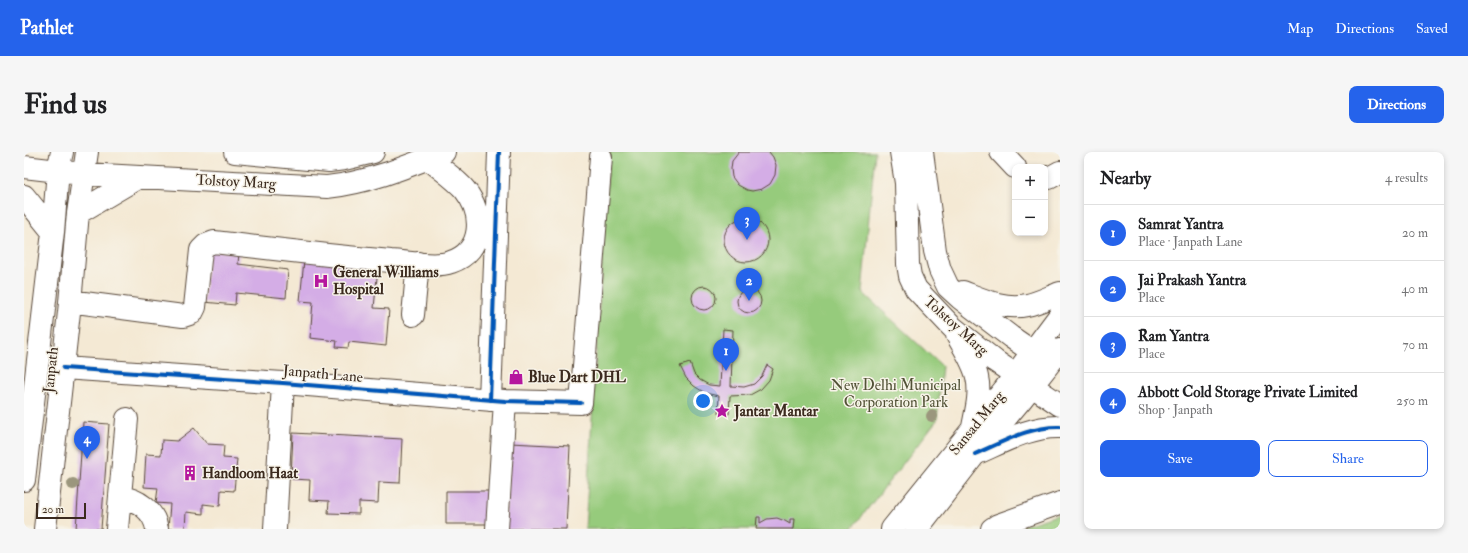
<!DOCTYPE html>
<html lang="en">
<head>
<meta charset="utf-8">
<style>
  :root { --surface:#fff; --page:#f6f6f6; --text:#202124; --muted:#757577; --line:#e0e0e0; --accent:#2563eb }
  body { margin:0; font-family:"IM FELL Double Pica",serif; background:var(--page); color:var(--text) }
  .controls { position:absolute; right:12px; top:12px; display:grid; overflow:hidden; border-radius:8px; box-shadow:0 2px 6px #0003 }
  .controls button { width:36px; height:36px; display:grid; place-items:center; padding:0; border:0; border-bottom:1px solid var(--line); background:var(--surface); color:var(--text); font:20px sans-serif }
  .scale { position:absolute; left:12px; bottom:10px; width:50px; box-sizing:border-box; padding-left:4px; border:2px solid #3b2a1e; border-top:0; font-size:11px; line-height:14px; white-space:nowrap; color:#3b2a1e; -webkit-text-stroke:3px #f7f3e8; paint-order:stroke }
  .you { position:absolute; left:679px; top:249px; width:14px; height:14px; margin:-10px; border:3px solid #fff; border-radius:50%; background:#1a73e8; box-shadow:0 0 0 6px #1a73e833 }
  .badge { display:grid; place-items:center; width:26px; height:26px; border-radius:50%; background:var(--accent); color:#fff; font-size:13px; font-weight:700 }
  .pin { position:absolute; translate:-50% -33px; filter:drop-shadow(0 1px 2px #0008) }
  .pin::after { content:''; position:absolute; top:21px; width:14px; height:12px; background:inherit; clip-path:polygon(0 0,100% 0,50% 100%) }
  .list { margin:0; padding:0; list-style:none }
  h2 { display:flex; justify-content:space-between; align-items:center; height:52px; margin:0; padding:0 16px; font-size:17px }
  h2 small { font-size:13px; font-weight:400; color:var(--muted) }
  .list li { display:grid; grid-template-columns:26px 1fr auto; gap:12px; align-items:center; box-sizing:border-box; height:56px; padding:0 16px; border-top:1px solid var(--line) }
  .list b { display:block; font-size:15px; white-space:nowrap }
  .list p { margin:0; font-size:13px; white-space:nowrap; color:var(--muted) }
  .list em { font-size:13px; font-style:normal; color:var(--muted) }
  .actions { display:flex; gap:8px; padding:12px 16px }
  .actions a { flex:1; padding:9px 0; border:1px solid var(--accent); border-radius:8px; text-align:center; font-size:14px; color:var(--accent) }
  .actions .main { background:var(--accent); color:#fff }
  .map { position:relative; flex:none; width:1036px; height:377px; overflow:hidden; border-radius:8px }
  header { display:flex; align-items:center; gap:24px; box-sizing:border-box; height:56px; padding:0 20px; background:var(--accent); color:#fff }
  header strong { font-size:19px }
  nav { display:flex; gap:22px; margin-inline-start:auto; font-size:14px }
  .intro { display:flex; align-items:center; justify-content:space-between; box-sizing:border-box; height:96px; padding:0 24px }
  h1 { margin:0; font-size:28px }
  .button { padding:10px 18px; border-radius:8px; background:var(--accent); color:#fff; font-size:14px; font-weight:700 }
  main { display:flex; gap:24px; padding:0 24px }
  aside { flex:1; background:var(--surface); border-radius:8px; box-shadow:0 2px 6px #0003 }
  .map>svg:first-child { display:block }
  .green { fill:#96cb7c; stroke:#687a4d }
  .building { fill:#d4ade6 }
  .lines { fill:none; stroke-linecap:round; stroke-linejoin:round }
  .minor-casing { stroke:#574739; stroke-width:24 }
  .major-casing { stroke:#574739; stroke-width:24 }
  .minor { stroke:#fff; stroke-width:22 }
  .major { stroke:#fff; stroke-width:22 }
  .cycleway-casing { stroke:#f7f3e8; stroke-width:6 }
  .cycleway { stroke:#0057b8; stroke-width:4 }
  .tree { fill:#9b967d }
  .labels { text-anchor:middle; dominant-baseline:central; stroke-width:3; stroke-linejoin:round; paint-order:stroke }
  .street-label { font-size:15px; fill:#3b2a1e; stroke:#f7f3e8 }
  .poi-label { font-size:15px; font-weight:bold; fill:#3b2a1e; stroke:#f7f3e8; text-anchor:start }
  .park-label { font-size:15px; fill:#525236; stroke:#f7f3e8 }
</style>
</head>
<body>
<header>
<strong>Pathlet</strong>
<nav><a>Map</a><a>Directions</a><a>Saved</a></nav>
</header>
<div class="intro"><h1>Find us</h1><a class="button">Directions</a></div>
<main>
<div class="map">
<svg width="1036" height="377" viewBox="0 0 1036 377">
  <rect width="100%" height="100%" fill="#f7f3e8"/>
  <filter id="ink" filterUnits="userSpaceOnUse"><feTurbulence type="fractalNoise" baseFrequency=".025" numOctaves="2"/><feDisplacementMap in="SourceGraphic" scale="8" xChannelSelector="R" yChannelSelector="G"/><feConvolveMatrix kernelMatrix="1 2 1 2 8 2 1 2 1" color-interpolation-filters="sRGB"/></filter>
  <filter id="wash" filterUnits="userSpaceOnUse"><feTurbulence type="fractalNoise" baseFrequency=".012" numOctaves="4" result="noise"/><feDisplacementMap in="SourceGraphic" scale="16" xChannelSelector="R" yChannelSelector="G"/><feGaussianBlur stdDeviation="0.9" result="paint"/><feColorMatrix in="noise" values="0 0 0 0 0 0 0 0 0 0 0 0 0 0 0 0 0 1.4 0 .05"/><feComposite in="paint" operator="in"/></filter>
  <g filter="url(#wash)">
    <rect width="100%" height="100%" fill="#f4e9d4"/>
    <path class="green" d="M585,0H851L838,140L918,214L913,268L828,377H561Z
      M1036,362V377H989Z"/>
    <g id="blocks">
      <path class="building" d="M715,0H745L749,5L752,13L751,23L746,32L738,37L728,39L723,38L714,33L708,25L707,17L708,9Z
        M700 88a22 22 0 1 1 44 0a22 22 0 1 1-44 0Z
        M185,98L215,101L214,112L264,118L262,146L212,141L211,153L180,150Z
        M280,108L354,115L350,156L365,157L362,194L325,190L324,196L312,195L313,189L286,186L289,150L276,149Z
        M668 146a12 12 0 1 1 24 0a12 12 0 1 1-24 0Z
        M713 149a12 12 0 1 1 24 0a12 12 0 1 1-24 0Z
        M699,177L709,178L707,234L720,235L730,232L738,224L743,213L749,217L745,228L737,237L726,243L706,244L705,262L694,261L695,244L681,241L670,234L662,226L656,214L666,211L670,222L676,228L685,233L696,234Z
        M59,270L85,272L77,377H52Z
        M170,276L183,292L200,293L199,306L213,307L210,339L197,338L196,354L179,352V362L162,360L161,377H144L146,352L132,351L134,336L120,335L122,302L137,303L138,288L153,289Z
        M269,281L378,287L376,331L355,330L354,351L335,350V362L304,361L305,349L285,348L286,328L267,327Z
        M486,291L546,294L542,377H481Z
        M422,339H467V372H422Z
        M733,365H736V371L743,367L753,366L761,369L766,372V367H770L769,377H732Z"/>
    </g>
  </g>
  <g filter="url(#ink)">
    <use href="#blocks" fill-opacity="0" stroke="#574739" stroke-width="1"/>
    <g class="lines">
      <g class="minor-casing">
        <path id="minor" d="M977,0L991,15
          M1021,25L1025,26L1036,20
          M46,151H60L159,164L168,161L171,155L177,98L182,93L190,90C249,97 308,104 367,109C384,110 411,116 427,110C460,99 460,62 441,38C432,27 415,16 404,6
          M389,163L394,111
          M39,216L259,231L481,249L557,251L577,5
          M1008,234L1036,253
          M466,248L475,0
          M951,302C979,290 1006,274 1036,275
          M96,345C113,347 130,358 133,377
          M93,377L103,267
          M251,377L259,231
          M473,377L481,249
          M968,377L974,373L1036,351"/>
      </g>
      <g class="major-casing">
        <path id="major" d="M211,0L305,9L320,7L349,0
          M877,0L882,31L884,112L886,124L892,137L928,175L971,209L1008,234
          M898,0L911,99L916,118L924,135L936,146L987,185L1025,211
          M0,15L60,22L303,35C343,31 382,15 420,0
          M0,44L29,80
          M54,61L115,25
          M939,140C960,148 981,158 1003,153C1014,151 1025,145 1036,141
          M933,183C940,196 950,211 953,225C957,242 952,259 949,275
          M0,328L29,80L34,18L38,0
          M21,377L46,151L54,61L63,0
          M868,377L980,238L1036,163
          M893,377L951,302L996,249L1036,198"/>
      </g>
      <use href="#minor" class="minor"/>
      <use href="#major" class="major"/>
      <g class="cycleway-casing">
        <path id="cycleway" d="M39,216L259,231L481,249L557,251
          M466,248L475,0
          M951,302C979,290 1006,274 1036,275"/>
      </g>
      <use href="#cycleway" class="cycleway"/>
    </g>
    <g class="tree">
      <circle cx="908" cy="264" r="6"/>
      <circle cx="49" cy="332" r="6"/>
    </g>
  </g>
  <defs>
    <g id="hospital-bare" transform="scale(1.2)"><path d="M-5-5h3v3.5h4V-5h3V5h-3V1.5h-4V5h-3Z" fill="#b5179e" stroke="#f7f3e8" stroke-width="2.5" paint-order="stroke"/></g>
    <g id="shop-bare" transform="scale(1.2)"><path d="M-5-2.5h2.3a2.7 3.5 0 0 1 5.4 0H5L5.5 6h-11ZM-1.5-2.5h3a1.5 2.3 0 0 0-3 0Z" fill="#b5179e" stroke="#f7f3e8" stroke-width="2.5" paint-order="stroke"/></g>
    <g id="sight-bare" transform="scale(1.2)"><path d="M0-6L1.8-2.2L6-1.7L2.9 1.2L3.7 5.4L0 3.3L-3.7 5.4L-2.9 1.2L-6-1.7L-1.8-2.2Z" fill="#b5179e" stroke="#f7f3e8" stroke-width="2.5" paint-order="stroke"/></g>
    <g id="building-bare" transform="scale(1.2)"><path d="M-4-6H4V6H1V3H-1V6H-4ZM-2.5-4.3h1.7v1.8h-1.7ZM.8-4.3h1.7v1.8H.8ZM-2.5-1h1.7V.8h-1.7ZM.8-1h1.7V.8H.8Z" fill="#b5179e" stroke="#f7f3e8" stroke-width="2.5" paint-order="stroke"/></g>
  </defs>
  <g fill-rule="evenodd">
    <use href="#hospital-bare" x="297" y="129"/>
    <use href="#shop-bare" x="492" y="225"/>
    <use href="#sight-bare" x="698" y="259"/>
    <use href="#building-bare" x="166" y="321"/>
  </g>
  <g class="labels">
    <g class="street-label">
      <text transform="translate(212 30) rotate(3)">Tolstoy Marg</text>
      <text transform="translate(932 174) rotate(42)">Tolstoy Marg</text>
      <text transform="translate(27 218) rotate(-84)">Janpath</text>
      <text transform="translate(299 222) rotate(5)">Janpath Lane</text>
      <text transform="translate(953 271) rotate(-51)">Sansad Marg</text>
    </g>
    <g class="poi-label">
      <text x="309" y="120">General Williams<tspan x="309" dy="17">Hospital</tspan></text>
      <text x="504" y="225">Blue Dart DHL</text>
      <text x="710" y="259">Jantar Mantar</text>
      <text x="178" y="321">Handloom Haat</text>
    </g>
    <g class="park-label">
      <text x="872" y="233">New Delhi Municipal<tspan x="872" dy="17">Corporation Park</tspan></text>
    </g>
  </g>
</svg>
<div class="controls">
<button>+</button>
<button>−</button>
</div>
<div class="scale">20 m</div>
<div class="you"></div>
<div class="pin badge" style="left:702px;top:219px">1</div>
<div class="pin badge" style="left:725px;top:149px">2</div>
<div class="pin badge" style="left:723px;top:88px">3</div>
<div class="pin badge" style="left:63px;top:307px">4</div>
</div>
<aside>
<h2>Nearby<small>4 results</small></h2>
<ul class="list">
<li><span class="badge">1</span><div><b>Samrat Yantra</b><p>Place · Janpath Lane</p></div><em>20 m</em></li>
<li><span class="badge">2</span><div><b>Jai Prakash Yantra</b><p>Place</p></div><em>40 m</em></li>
<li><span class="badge">3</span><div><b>Ram Yantra</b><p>Place</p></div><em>70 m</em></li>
<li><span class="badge">4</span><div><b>Abbott Cold Storage Private Limited</b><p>Shop · Janpath</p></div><em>250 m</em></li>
</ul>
<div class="actions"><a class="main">Save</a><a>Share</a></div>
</aside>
</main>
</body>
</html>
